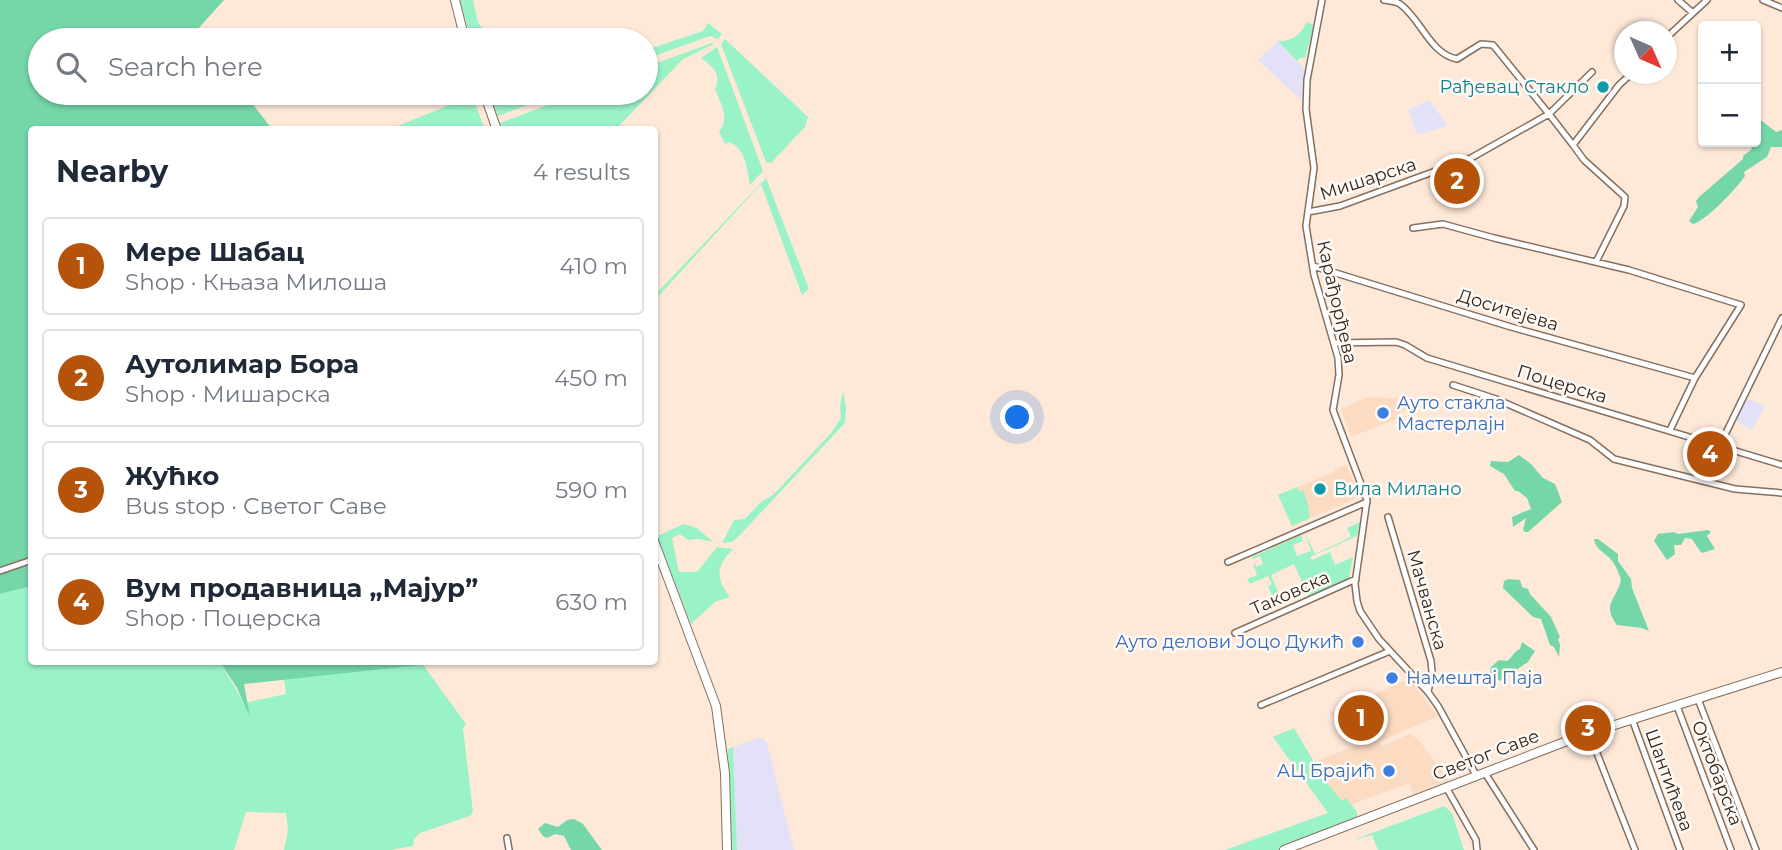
<!DOCTYPE html>
<html lang="en">
<head>
<meta charset="utf-8">
<style>
  :root { --surface:#fff; --page:#f2f2f3; --text:#1f2937; --muted:#747a83; --line:#e0e1e3; --accent:#b45309 }
  body { margin:0; font-family:Montserrat,sans-serif; background:var(--page); color:var(--text) }
  .controls { position:absolute; right:21px; top:21px; display:grid; overflow:hidden; border-radius:7px; box-shadow:0 2px 5px #0004 }
  .controls button { width:63px; height:63px; display:grid; place-items:center; padding:0; border:0; border-bottom:2px solid var(--line); background:var(--surface); color:var(--text); font:35px sans-serif }
  .compass { position:absolute; left:1614px; top:21px; width:63px; height:63px; border-radius:50%; background:var(--surface); box-shadow:0 2px 5px #0004; rotate:135deg }
  .you { position:absolute; left:1018px; top:418px; width:24px; height:24px; margin:-18px; border:5px solid #fff; border-radius:50%; background:#1a73e8; box-shadow:0 0 0 10px #1a73e833 }
  .badge { display:grid; place-items:center; width:46px; height:46px; border-radius:50%; background:var(--accent); color:#fff; font-size:23px; font-weight:700 }
  .pin { position:absolute; translate:-50% -50%; border:4px solid #fff; box-shadow:0 2px 7px #0006 }
  .list { margin:0; padding:0; list-style:none }
  h2 { display:flex; justify-content:space-between; align-items:center; height:91px; margin:0; padding:0 28px; font-size:30px }
  h2 small { font-size:23px; font-weight:400; color:var(--muted) }
  .list li { display:grid; grid-template-columns:46px 1fr auto; gap:21px; align-items:center; box-sizing:border-box; height:98px; margin:0 14px 14px; padding:0 14px; border:2px solid var(--line); border-radius:7px }
  .list b { display:block; font-size:26px; white-space:nowrap }
  .list p { margin:0; font-size:23px; white-space:nowrap; color:var(--muted) }
  .list em { font-size:23px; font-style:normal; color:var(--muted) }
  .icon { flex:none; width:38px; height:38px; fill:none; stroke:currentColor; stroke-width:2; stroke-linecap:round; stroke-linejoin:round }
  .map { position:relative; flex:none; width:1782px; height:850px; overflow:hidden }
  .search { position:absolute; background:var(--surface); box-shadow:0 2px 5px #0004; left:28px; top:28px; width:630px; height:77px; display:flex; align-items:center; gap:18px; box-sizing:border-box; padding:0 24px; border-radius:38px; color:var(--muted); font-size:26px }
  .panel { position:absolute; background:var(--surface); box-shadow:0 2px 5px #0004; left:28px; top:126px; width:630px; height:539px; border-radius:7px }
  .map>svg:first-child { display:block }
  .built { fill:#fcdbc3 }
  .industrial { fill:#e3e1f7 }
  .green { fill:#9af2c7 }
  .forest { fill:#75d6a8 }
  .lines { fill:none; stroke-linecap:round; stroke-linejoin:round }
  .street-casing { stroke:#866f5e; stroke-width:8 }
  .secondary-casing { stroke:#866f5e; stroke-width:10 }
  .street { stroke:#fff; stroke-width:5 }
  .secondary { stroke:#fff; stroke-width:8 }
  .culture-dot { fill:#0f9aa8; stroke:#fffaf6; stroke-width:2.5 }
  .shop-dot { fill:#3f7fe0; stroke:#fffaf6; stroke-width:2.5 }
  .labels { text-anchor:middle; dominant-baseline:central; stroke-width:5; stroke-linejoin:round; paint-order:stroke }
  .culture-label { font-size:18px; fill:#0d838f; stroke:#fffaf6; text-anchor:end }
  .street-label { font-size:18px; fill:#30261f; stroke:#fffaf6 }
  .shop-label { font-size:18px; fill:#366cbe; stroke:#fffaf6; text-anchor:start }
</style>
</head>
<body>
<div class="map">
<svg width="1782" height="850" viewBox="0 0 1782 850">
  <rect width="100%" height="100%" fill="#fee9d9"/>
  <path class="built" d="M1370,397L1412,399V406L1396,415L1397,419L1351,437L1341,408Z
    M1346,464L1354,483L1357,482L1359,488V497L1292,526L1278,495L1335,472L1334,470Z
    M1409,679L1438,716L1379,742L1382,746L1409,734L1418,739L1452,784L1415,799L1409,783L1329,813L1296,769L1355,746L1330,713Z"/>
  <path class="industrial" d="M1278,41L1304,68L1301,100L1258,60Z
    M1429,100L1448,126L1417,135L1408,110Z
    M1745,398L1765,406L1752,430L1734,420Z
    M759,738H763L767,743L794,850H737L733,747Z"/>
  <path class="green" d="M460,0H473L478,23L490,36V40H471Z
    M1307,22L1314,25L1305,58H1300L1297,61L1278,41C1292,42 1300,35 1307,22Z
    M708,23L722,34L718,39L710,36L646,59V50L703,31Z
    M725,39L808,117L805,127L771,163L766,162L721,44Z
    M712,43H714L712,45L683,59L616,129H503L500,123L579,93H646V67Z
    M717,47L763,171L750,185C747,169 746,150 730,142L725,144L719,132C730,118 721,104 715,89C722,73 713,67 701,58Z
    M489,93H535L533,103L498,116Z
    M472,96L485,129H390Z
    M766,178L809,289L802,295L761,184L655,300V295Z
    M843,391L846,408L845,423L739,536L732,542L722,543L734,520L745,519L760,503L774,494L831,433L841,418L840,406Z
    M1297,487L1299,491L1303,490L1307,500L1310,518L1292,526L1278,495Z
    M1360,522L1357,536L1310,557L1312,560L1330,552L1335,565L1353,557L1349,578L1308,596L1294,564L1271,575L1278,592L1274,594L1276,598L1273,599L1268,586L1272,584L1268,576L1250,584L1247,579L1257,575L1253,564L1255,563L1256,567L1263,564L1260,556L1253,559L1252,557L1301,535L1303,541L1293,545L1297,556L1311,551L1305,533L1315,554L1351,537L1347,528Z
    M684,524L697,528L713,542L698,539L688,540L680,534L672,538L679,572H697L717,547L733,549C715,567 716,579 730,597L715,602L691,624L657,536Z
    M31,586L32,662H220L244,703L286,694L283,673L421,662L466,724L463,728L473,812L470,816L420,833L414,839L413,846L391,850H284L288,830L286,813L246,812L234,850H0V594Z
    M1294,728L1314,762L1317,761L1323,768L1319,773L1342,801L1346,798L1357,812L1358,820L1280,850H1225L1328,813L1273,737Z
    M733,747L737,850H730L728,749Z
    M1444,806L1452,813L1464,850H1378L1372,835L1353,840Z"/>
  <path class="forest" d="M0,0H224L196,31L203,40H40V93H244L272,129L32,130L31,586L0,594Z
    M1756,121H1762L1776,132L1782,130V147H1771L1767,157L1744,172L1745,176C1737,188 1705,222 1693,224L1689,221L1698,207L1696,201L1699,197L1743,159V156L1752,149L1750,142H1756Z
    M1519,455L1531,464L1543,478L1555,484L1562,502L1528,532H1525L1523,530L1526,518L1513,527L1512,517L1531,509L1527,498L1518,491H1515L1504,474L1490,466L1491,461L1508,462Z
    M1708,530L1711,532L1707,536L1715,549L1702,553L1700,551L1692,539L1685,538L1681,545H1674L1675,554L1667,560L1654,541L1658,534L1674,532L1678,534Z
    M1594,539H1598L1618,554V561L1631,579L1632,588L1649,631L1642,628L1617,625C1601,604 1617,599 1621,580C1619,574 1617,568 1613,562C1607,553 1596,551 1594,539Z
    M1508,579L1520,580L1522,587L1528,589L1530,594L1551,617L1560,637L1558,639L1560,645L1559,657L1554,647L1550,645L1541,619L1533,617L1503,588L1504,581Z
    M1522,642L1535,651L1528,662L1500,681L1490,672L1491,667L1499,660L1507,661C1513,657 1514,651 1520,649Z
    M220,662H421L419,665L244,684L250,717L237,688Z
    M574,819L583,824L602,850H571L564,836L555,834L547,838L543,836L538,829L545,823L558,827L567,820Z"/>
  <g class="lines">
    <g class="street-casing">
      <path id="street" d="M1322,0L1307,80L1306,109L1314,168L1306,226L1314,275L1338,358L1339,375L1333,410L1367,500L1355,584L1357,601L1360,611L1379,639L1428,692L1438,706L1476,775
        M1678,0L1693,13
        M1763,0L1782,8
        M1666,38L1707,0
        M1592,72L1549,114L1573,145L1619,85L1631,74
        M1573,145L1584,160L1625,197L1624,206L1596,262
        M1308,212L1340,206L1471,158L1549,114L1493,45L1481,44L1457,59C1430,54 1421,19 1400,4C1396,1 1389,1 1384,0
        M1413,228L1443,224L1494,238L1629,270L1741,305L1695,378L1670,430
        M1313,266L1511,327L1695,378
        M1334,343L1396,342L1405,345L1427,358L1782,465
        M1453,385L1496,399L1590,440L1614,459L1735,489L1782,493
        M1720,445L1782,318
        M1388,517L1431,661L1432,672L1428,692
        M1228,562L1367,502
        M0,571L32,560
        M1235,633L1356,579
        M1698,699L1756,850
        M1261,705L1390,651
        M1677,706L1731,850
        M1632,719L1680,850
        M1589,733L1635,850
        M1485,773L1534,850
        M1446,787L1476,840L1477,850
        M507,838L509,850"/>
    </g>
    <g class="secondary-casing">
      <path id="secondary" d="M455,0L465,40
        M484,93L497,130
        M654,541L716,706L725,773L727,850
        M1284,850L1580,736L1782,672"/>
    </g>
    <use href="#street" class="street"/>
    <use href="#secondary" class="secondary"/>
  </g>
  <g class="culture-dot">
    <circle cx="1603" cy="87" r="7"/>
    <circle cx="1320" cy="489" r="7"/>
  </g>
  <g class="shop-dot">
    <circle cx="1383" cy="413" r="7"/>
    <circle cx="1358" cy="642" r="7"/>
    <circle cx="1392" cy="678" r="7"/>
    <circle cx="1389" cy="771" r="7"/>
  </g>
  <g class="labels">
    <g class="culture-label">
      <text x="1589" y="87">Рађевац Стакло</text>
      <text x="1334" y="489" text-anchor="start">Вила Милано</text>
    </g>
    <g class="street-label">
      <text transform="translate(1368 179) rotate(-18)">Мишарска</text>
      <text transform="translate(1337 302) rotate(77)">Карађорђева</text>
      <text transform="translate(1508 310) rotate(17)">Доситејева</text>
      <text transform="translate(1562 384) rotate(17)">Поцерска</text>
      <text transform="translate(1290 593) rotate(-24)">Таковска</text>
      <text transform="translate(1427 600) rotate(74)">Мачванска</text>
      <text transform="translate(1486 755) rotate(-21)">Светог Саве</text>
      <text transform="translate(1717 773) rotate(69)">Октобарска</text>
      <text transform="translate(1669 780) rotate(70)">Шантићева</text>
    </g>
    <g class="shop-label">
      <text x="1397" y="403">Ауто стакла<tspan x="1397" dy="21">Мастерлајн</tspan></text>
      <text x="1344" y="642" text-anchor="end">Ауто делови Јоцо Дукић</text>
      <text x="1406" y="678">Намештај Паја</text>
      <text x="1375" y="771" text-anchor="end">АЦ Брајић</text>
    </g>
  </g>
</svg>
<div class="controls">
<button>+</button>
<button>−</button>
</div>
<svg class="compass" viewBox="-18 -18 36 36"><path d="M0-13l5 13h-10z" fill="#e53935"/><path d="M0 13l5-13h-10z" fill="#747a83"/></svg>
<div class="you"></div>
<div class="pin badge" style="left:1361px;top:718px">1</div>
<div class="pin badge" style="left:1457px;top:181px">2</div>
<div class="pin badge" style="left:1588px;top:728px">3</div>
<div class="pin badge" style="left:1710px;top:454px">4</div>
<div class="search"><svg class="icon" aria-label="search" viewBox="0 0 24 24"><circle cx="10" cy="10" r="6"/><path d="M15 15l6 6"/></svg>Search here</div>
<section class="panel">
<h2>Nearby<small>4 results</small></h2>
<ul class="list">
<li><span class="badge">1</span><div><b>Мере Шабац</b><p>Shop · Књаза Милоша</p></div><em>410 m</em></li>
<li><span class="badge">2</span><div><b>Аутолимар Бора</b><p>Shop · Мишарска</p></div><em>450 m</em></li>
<li><span class="badge">3</span><div><b>Жућко</b><p>Bus stop · Светог Саве</p></div><em>590 m</em></li>
<li><span class="badge">4</span><div><b>Вум продавница „Мајур”</b><p>Shop · Поцерска</p></div><em>630 m</em></li>
</ul>
</section>
</div>
</body>
</html>
